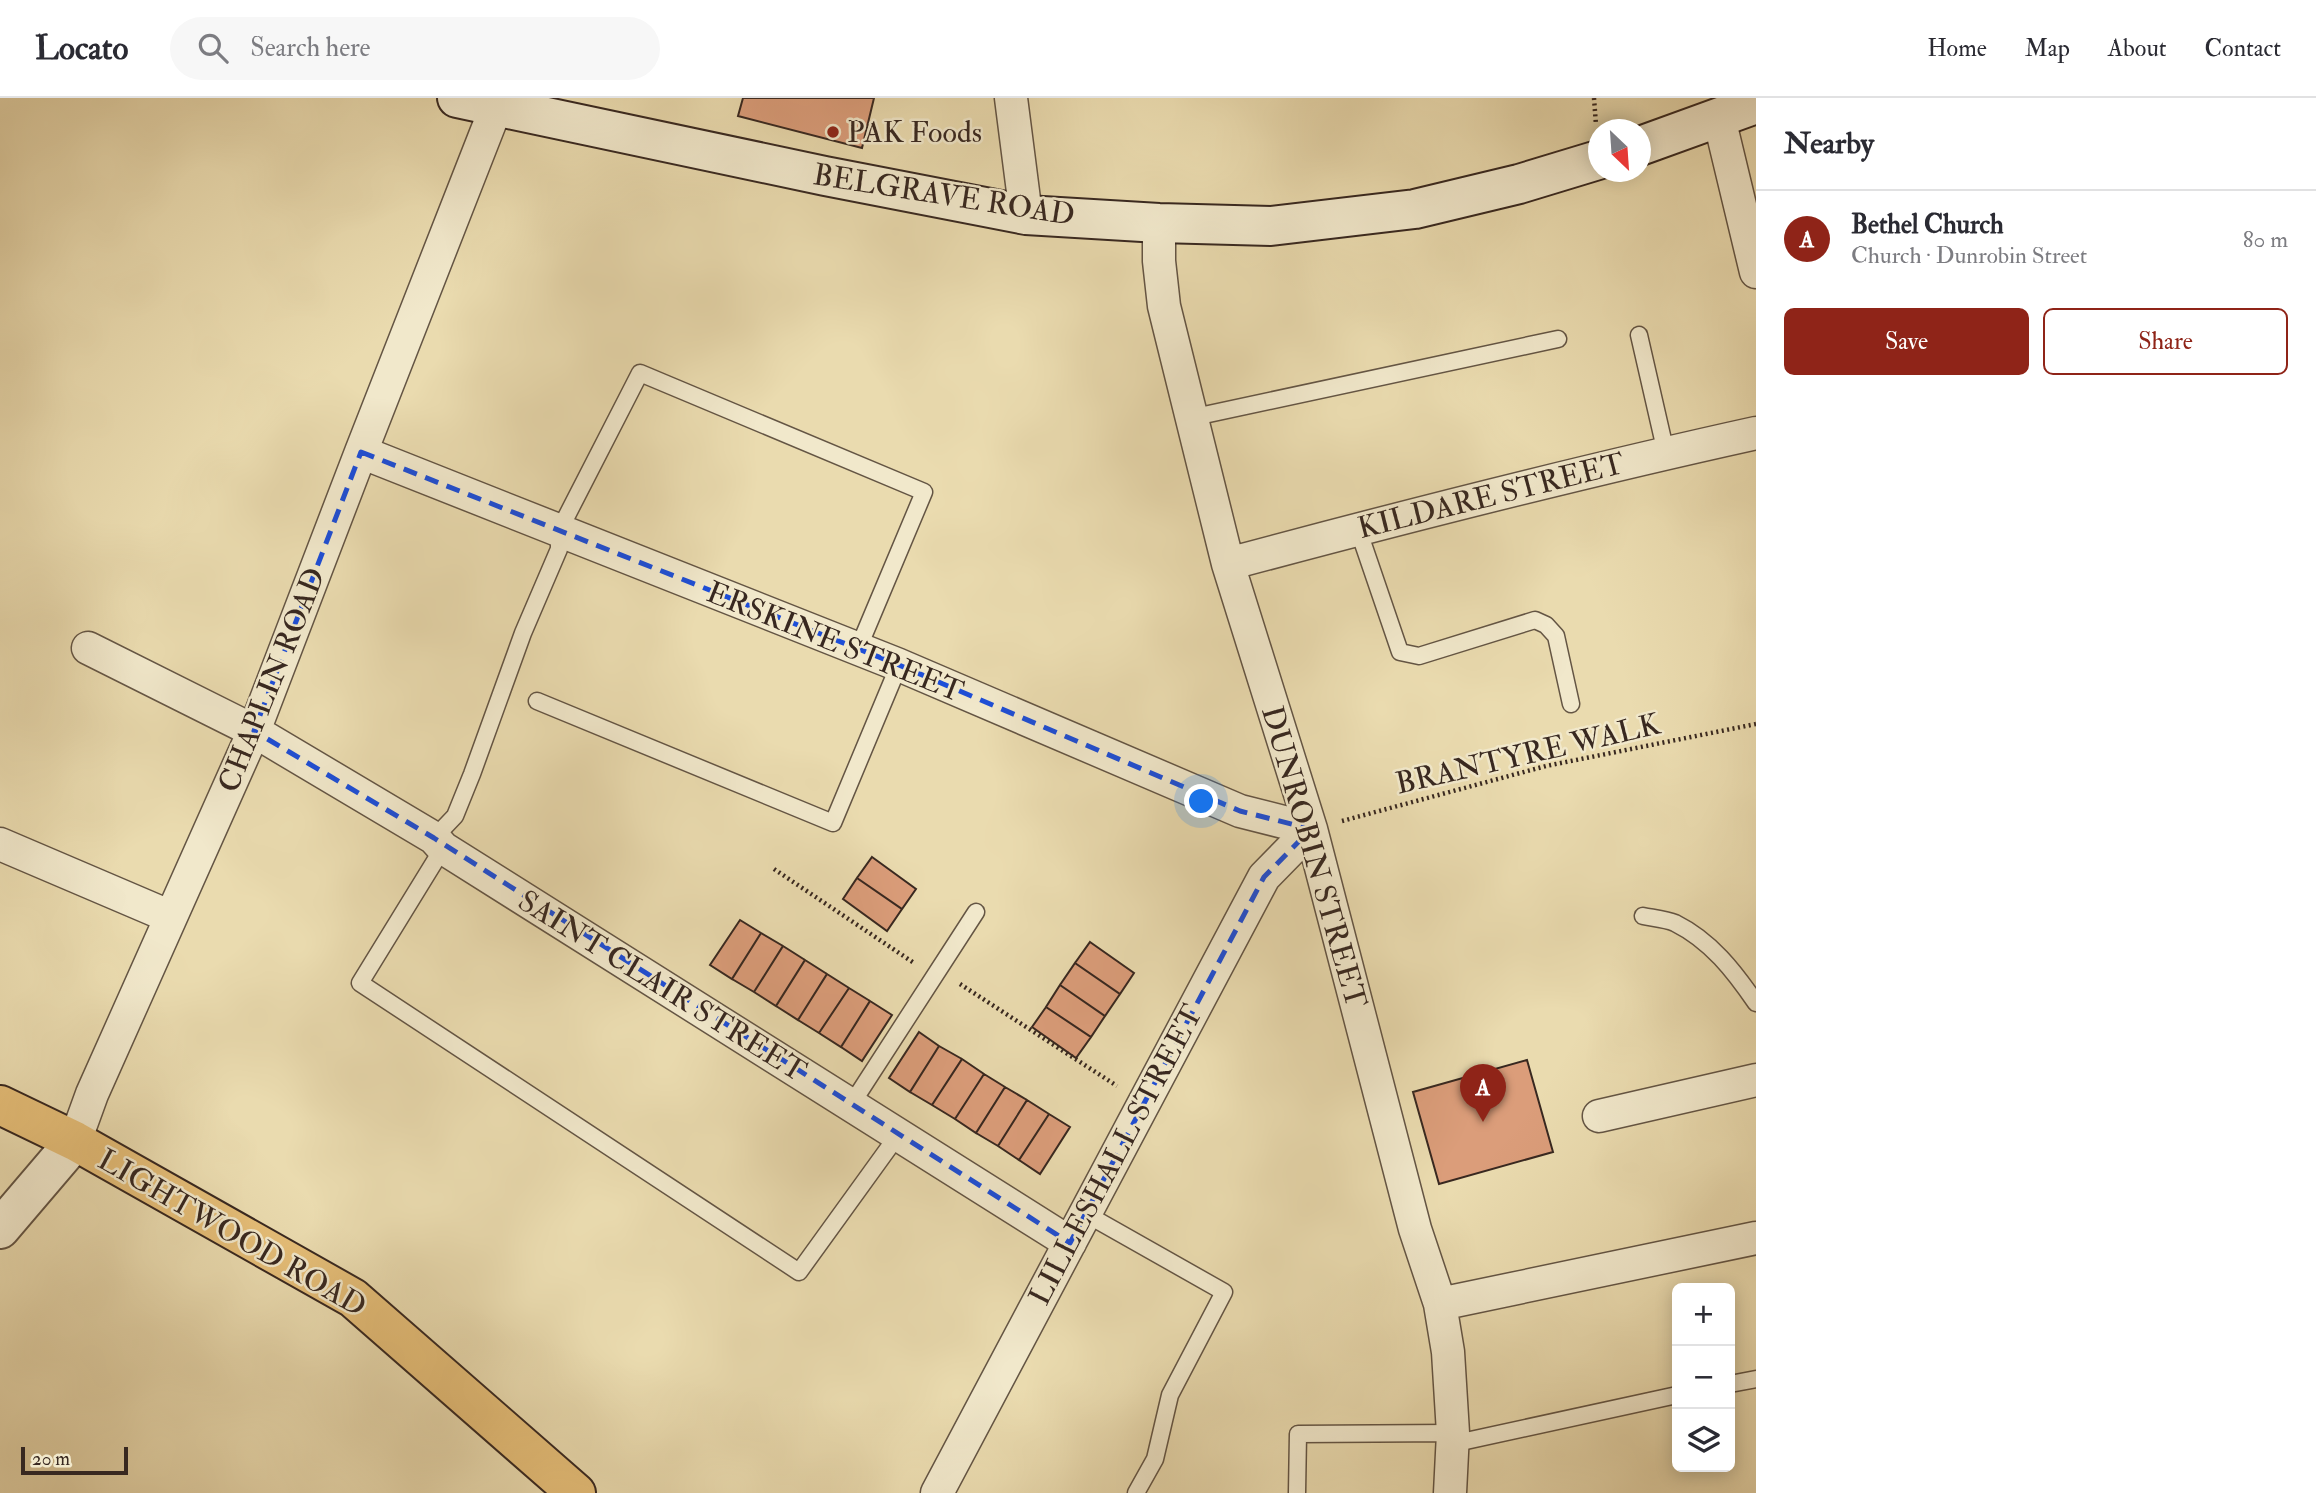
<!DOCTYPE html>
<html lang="en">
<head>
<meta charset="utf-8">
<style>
  :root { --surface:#fff; --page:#f7f7f7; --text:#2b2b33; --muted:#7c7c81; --line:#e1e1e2; --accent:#8f2418 }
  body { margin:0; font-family:"IM FELL Double Pica",serif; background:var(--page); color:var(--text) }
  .controls { position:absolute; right:21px; bottom:21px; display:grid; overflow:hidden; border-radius:10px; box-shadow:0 4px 18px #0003 }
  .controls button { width:63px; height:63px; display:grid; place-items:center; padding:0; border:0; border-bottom:2px solid var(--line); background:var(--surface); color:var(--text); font:35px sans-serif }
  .compass { position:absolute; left:1588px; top:21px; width:63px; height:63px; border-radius:50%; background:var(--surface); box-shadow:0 4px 18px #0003; rotate:155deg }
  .scale { position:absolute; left:21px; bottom:18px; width:107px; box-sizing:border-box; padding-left:7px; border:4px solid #382820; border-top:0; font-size:19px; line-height:24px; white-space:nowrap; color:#382820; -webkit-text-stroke:5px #f1e8cb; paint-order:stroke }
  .you { position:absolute; left:1202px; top:704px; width:24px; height:24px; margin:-18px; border:5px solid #fff; border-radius:50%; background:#1a73e8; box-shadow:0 0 0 10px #1a73e833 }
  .badge { display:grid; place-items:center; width:46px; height:46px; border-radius:50%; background:var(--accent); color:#fff; font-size:23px; font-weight:700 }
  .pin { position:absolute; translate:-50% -58px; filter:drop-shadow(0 2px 4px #0008) }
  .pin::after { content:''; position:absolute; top:37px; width:24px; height:21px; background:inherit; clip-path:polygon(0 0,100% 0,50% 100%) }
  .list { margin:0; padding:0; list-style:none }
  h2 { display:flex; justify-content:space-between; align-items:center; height:91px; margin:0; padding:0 28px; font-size:30px }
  h2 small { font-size:23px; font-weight:400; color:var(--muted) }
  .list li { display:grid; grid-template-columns:46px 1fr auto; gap:21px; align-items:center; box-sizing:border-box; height:98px; padding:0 28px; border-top:2px solid var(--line) }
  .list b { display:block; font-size:26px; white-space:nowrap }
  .list p { margin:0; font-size:23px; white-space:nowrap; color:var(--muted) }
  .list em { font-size:23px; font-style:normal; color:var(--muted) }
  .actions { display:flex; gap:14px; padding:21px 28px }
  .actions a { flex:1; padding:16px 0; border:2px solid var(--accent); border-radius:10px; text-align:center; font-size:24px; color:var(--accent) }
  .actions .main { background:var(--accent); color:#fff }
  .icon { flex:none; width:38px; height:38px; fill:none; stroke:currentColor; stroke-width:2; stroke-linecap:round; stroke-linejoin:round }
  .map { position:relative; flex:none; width:1756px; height:1395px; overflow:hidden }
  header { display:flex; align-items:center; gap:42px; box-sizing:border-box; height:98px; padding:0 35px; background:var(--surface); border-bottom:2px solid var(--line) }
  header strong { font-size:33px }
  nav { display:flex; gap:38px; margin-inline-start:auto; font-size:24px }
  .search { width:490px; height:63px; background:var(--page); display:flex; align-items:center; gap:18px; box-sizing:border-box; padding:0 24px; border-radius:38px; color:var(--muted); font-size:26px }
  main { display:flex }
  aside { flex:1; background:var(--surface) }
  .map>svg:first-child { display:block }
  .building { fill:#db9d7a; stroke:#382820; stroke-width:2 }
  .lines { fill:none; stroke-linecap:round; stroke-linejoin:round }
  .service-casing { stroke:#645544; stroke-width:19 }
  .minor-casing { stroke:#645544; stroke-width:35 }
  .tertiary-casing { stroke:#645544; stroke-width:42 }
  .secondary-casing { stroke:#382820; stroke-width:42 }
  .primary-casing { stroke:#382820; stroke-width:42 }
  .path { stroke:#382820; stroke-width:4.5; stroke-dasharray:2 3.5; stroke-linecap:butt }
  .service { stroke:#f1e8cb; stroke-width:16 }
  .minor { stroke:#f1e8cb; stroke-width:32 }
  .tertiary { stroke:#f1e8cb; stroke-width:38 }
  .secondary { stroke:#f1e8cb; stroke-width:38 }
  .primary { stroke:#e5be78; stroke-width:38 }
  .marked { fill:none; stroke:#1d4ed8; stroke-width:5; stroke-dasharray:14 9; stroke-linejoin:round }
  .poi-dot { fill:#8f2418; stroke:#f1e8cb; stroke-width:2.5 }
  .labels { text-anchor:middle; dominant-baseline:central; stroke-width:5; stroke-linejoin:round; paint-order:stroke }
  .poi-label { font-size:30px; fill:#382820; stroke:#f1e8cb; text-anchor:start }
  .street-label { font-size:30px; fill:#382820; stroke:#f1e8cb }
</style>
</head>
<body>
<header>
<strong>Locato</strong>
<div class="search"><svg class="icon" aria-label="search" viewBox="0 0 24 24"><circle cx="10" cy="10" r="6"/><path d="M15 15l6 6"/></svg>Search here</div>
<nav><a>Home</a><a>Map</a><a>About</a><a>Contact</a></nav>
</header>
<main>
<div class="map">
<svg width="1756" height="1395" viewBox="0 0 1756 1395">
  <rect width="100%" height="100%" fill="#eadbaf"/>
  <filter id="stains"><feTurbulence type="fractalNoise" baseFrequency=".00286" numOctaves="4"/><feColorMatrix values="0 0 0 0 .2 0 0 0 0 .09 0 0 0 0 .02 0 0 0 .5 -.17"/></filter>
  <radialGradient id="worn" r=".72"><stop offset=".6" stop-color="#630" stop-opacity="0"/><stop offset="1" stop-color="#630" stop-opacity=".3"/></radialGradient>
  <path class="building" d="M743,0H874L862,50L738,18Z
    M872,759L916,791L902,811L857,780Z
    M857,780L902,811L887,833L843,801Z
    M740,822L761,835L732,881L710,867Z
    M761,835L783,848L754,894L732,881Z
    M1090,844L1134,875L1120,896L1075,865Z
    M783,848L805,862L776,908L754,894Z
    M805,862L827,876L798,922L776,908Z
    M1075,865L1120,896L1105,918L1060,887Z
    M827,876L849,890L819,935L798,922Z
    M1060,887L1105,918L1091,939L1046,909Z
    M849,890L870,903L841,949L819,935Z
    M870,903L892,917L862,963L841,949Z
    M1046,909L1091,939L1076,960L1032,929Z
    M919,934L939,948L910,994L889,980Z
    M939,948L962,961L932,1007L910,994Z
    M962,961L984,976L955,1021L932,1007Z
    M1527,962L1553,1054L1439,1086L1413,994Z
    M984,976L1005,989L976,1035L955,1021Z
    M1005,989L1027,1002L998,1048L976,1035Z
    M1027,1002L1049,1016L1019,1062L998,1048Z
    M1049,1016L1070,1029L1040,1076L1019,1062Z"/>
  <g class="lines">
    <g class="service-casing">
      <path id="service" d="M1639,237L1666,355
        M1190,320L1558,241
        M1358,431L1400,554L1419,558L1535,522L1546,527L1556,538L1571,606
        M537,603L833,725L899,567
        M434,740L455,718L472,676L523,535L559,451V433L640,275L924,394L858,551
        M443,750L360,885L799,1174L898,1037
        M1643,818C1653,820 1666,821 1675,825C1711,843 1734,873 1756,905
        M851,1007L976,814
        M1086,1116L1224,1194L1170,1297L1155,1361L1136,1395
        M1730,1286L1756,1281
        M1452,1346L1677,1297
        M1297,1395L1298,1336L1453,1335"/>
    </g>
    <g class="minor-casing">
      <path id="minor" d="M1011,0L1026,117
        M1719,20L1756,174
        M1159,125V163L1164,208L1228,466L1311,731L1415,1131L1440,1206L1448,1254L1453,1335L1450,1395
        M361,354L899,567L1240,713L1311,731L1264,779L937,1395
        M1228,466C1403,419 1579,374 1756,335
        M88,550L254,633L434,740L443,750L1070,1145
        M0,746L171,819
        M1599,1018L1756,982
        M75,1043L92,996L254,633L361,354L497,7
        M1440,1206L1756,1140"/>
    </g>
    <g class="tertiary-casing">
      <path id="tertiary" d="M0,1131L75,1043"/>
    </g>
    <g class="secondary-casing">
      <path id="secondary" d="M457,0L825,78L1026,117L1159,125L1271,128L1415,111L1519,86L1598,62
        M1640,48L1756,6"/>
    </g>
    <g class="primary-casing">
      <path id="primary" d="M0,1007L75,1043L353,1200L576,1395"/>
    </g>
    <path class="path" d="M1594,0L1596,27
      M1342,723L1546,668L1756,626
      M774,771L914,865
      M960,886L1117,988"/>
    <use href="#service" class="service"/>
    <use href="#minor" class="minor"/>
    <use href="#tertiary" class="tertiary"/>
    <use href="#secondary" class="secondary"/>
    <use href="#primary" class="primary"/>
  </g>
  <path class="marked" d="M361,354L899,567L1240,713L1311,731L1264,779L1070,1145L434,740L254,633Z"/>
  <circle class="poi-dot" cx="833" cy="34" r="7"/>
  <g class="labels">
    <g class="poi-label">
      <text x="847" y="34">PAK Foods</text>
    </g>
    <g class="street-label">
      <text transform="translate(944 97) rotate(9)">BELGRAVE ROAD</text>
      <text transform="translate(1491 398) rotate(-14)">KILDARE STREET</text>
      <text transform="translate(835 544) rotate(22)">ERSKINE STREET</text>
      <text transform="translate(272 582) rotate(-68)">CHAPLIN ROAD</text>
      <text transform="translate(1528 656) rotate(-13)">BRANTYRE WALK</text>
      <text transform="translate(1314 759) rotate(74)">DUNROBIN STREET</text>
      <text transform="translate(662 888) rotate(32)">SAINT CLAIR STREET</text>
      <text transform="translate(1116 1057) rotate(-62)">LILLESHALL STREET</text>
      <text transform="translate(232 1135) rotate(30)">LIGHTWOOD ROAD</text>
    </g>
  </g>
  <rect width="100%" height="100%" filter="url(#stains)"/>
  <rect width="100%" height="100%" fill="url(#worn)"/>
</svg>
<div class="controls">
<button>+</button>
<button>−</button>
<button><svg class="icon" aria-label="layers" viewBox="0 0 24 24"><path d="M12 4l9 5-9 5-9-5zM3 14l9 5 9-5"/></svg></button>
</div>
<svg class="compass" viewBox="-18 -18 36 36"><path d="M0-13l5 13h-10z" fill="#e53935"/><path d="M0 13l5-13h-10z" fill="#7c7c81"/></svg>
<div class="scale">20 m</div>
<div class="you"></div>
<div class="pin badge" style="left:1483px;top:1024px">A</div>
</div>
<aside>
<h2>Nearby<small></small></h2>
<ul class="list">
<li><span class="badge">A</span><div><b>Bethel Church</b><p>Church · Dunrobin Street</p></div><em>80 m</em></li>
</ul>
<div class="actions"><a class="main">Save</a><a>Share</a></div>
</aside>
</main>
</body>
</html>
